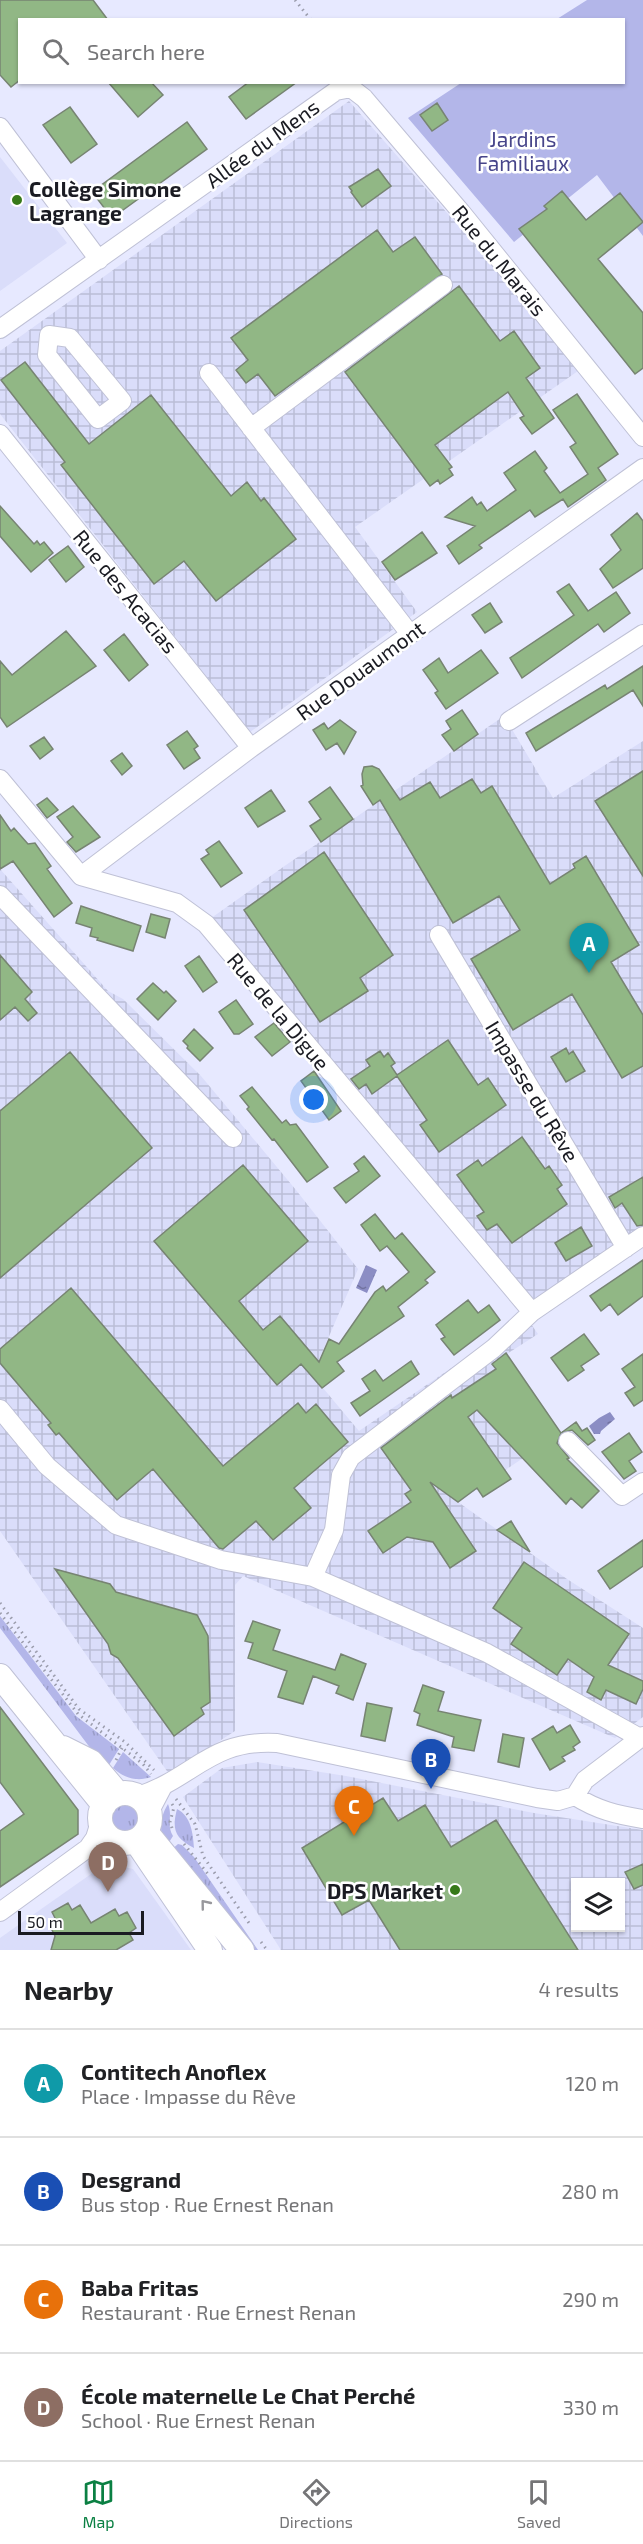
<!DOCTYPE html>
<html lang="en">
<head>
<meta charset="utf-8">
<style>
  :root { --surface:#fff; --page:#f6f6f6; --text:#202124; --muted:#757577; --line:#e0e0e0; --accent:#0b8043 }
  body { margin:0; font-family:"Exo 2",sans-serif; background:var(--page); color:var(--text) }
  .controls { position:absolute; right:18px; bottom:18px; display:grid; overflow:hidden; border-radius:0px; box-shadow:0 2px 4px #0004 }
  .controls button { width:54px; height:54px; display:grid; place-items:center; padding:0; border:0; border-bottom:2px solid var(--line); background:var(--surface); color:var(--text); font:30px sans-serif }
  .scale { position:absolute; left:18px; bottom:15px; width:126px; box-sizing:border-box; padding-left:6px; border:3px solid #1a1b22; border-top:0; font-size:16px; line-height:21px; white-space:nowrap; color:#1a1b22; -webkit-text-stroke:4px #fff; paint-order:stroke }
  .you { position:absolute; left:314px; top:1100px; width:21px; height:21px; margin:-15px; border:4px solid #fff; border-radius:50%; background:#1a73e8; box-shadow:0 0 0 9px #1a73e833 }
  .badge { display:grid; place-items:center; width:39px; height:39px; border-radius:50%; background:var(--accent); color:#fff; font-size:20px; font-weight:700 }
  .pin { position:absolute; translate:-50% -50px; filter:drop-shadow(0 2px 3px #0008) }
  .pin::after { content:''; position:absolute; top:32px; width:21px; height:18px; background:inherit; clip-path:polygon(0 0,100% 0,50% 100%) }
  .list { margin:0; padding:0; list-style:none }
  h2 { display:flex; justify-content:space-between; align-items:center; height:78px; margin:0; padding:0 24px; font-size:26px }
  h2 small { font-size:20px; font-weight:400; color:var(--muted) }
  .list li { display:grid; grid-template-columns:39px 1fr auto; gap:18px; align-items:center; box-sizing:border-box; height:108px; padding:0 24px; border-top:2px solid var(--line) }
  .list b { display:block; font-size:22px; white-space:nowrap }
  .list p { margin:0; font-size:20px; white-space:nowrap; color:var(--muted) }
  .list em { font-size:20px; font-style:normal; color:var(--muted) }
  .icon { flex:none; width:33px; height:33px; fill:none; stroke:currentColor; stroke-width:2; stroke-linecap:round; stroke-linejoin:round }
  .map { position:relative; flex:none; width:643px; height:1950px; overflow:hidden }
  .search { position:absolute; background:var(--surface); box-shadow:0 2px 4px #0004; left:18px; right:18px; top:18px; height:66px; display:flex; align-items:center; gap:15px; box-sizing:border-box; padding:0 21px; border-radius:0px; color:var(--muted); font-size:22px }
  .sheet { height:510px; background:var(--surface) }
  nav { display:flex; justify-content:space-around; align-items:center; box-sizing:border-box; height:84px; border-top:2px solid var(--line); background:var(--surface); font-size:16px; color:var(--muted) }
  nav a { display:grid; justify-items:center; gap:3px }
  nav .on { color:var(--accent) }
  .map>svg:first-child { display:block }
  .built { fill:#daddfa }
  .industrial { fill:url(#industrial-grid); fill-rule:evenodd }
  .grass { fill:url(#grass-tufts) }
  .garden { fill:#b3b6e9 }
  .water { fill:url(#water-ripples) }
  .building { fill:#91b785; stroke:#778472; stroke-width:1.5 }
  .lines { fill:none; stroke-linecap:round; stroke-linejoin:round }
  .minor-casing { stroke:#bfc1d6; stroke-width:20 }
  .major-casing { stroke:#bfc1d6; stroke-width:26 }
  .path { stroke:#9b9dad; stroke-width:3; stroke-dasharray:1.5 4.5; stroke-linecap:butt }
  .minor { stroke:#fff; stroke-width:18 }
  .major { stroke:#fff; stroke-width:24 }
  .oneway { stroke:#98989c }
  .poi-dot { fill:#377919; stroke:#fff; stroke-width:2 }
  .labels { text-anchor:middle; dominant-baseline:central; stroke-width:5; stroke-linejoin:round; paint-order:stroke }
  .park-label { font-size:21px; fill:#47458a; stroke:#fff }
  .street-label { font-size:21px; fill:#1a1b22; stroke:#fff }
  .poi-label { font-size:21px; font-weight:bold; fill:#1a1b22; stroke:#fff; text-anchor:start }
</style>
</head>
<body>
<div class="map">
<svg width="643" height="1950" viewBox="0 0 643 1950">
  <defs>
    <pattern id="industrial-grid" width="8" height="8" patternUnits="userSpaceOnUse" patternTransform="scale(1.5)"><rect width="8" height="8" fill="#daddfa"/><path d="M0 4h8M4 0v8" fill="none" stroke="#babdd6"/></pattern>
    <pattern id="grass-tufts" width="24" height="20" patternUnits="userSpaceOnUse" patternTransform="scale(1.5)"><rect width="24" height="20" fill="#b3b6e9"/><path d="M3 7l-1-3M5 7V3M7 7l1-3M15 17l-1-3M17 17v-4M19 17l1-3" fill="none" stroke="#999cc8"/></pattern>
    <pattern id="water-ripples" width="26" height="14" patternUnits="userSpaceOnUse" patternTransform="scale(1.5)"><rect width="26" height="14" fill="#8b8dc4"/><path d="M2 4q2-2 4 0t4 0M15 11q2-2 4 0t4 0" fill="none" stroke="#71729f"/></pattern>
  </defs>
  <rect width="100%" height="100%" fill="#e7e9ff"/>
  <path class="built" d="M0,157L67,243L0,291Z
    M120,1866L133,1869L191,1950H0V1938L101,1867Z"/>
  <path class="industrial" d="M349,101L491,263L578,371L355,527L417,612L250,732L0,414V351Z
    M504,716L553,798L643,741V1236L531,1311L207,921L286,865Z
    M0,869L108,991L123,999L201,1076L296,1190L358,1269L315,1369L327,1384L323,1388L359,1431L526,1317L538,1334L507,1354L560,1433L458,1502L567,1579L643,1628V1717L615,1738L243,1576L235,1585V1731L169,1774L0,1531Z
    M257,1762L346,1776L534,1813L643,1830V1950H281L183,1797L222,1768ZM576,1882H620V1928H576Z"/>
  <path class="grass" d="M0,1616L76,1716L119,1749L109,1765L101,1755L97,1757L0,1628Z
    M123,1752L151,1777C137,1782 124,1778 113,1768Z
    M110 1818a15 15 0 1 1 30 0a15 15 0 1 1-30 0Z
    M168,1804C173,1816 166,1824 173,1836L166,1847C159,1831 159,1819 168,1804Z
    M177,1809C191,1816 193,1833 194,1848C174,1838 172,1828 177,1809Z
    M178,1844L182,1845L194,1857L258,1950H248L170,1851Z"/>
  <path class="garden" d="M587,0H643V236L597,175L514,242L408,118L461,83L624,82V20L557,19Z"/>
  <path class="water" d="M366,1265L377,1270L367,1293L356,1288Z
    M610,1412L615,1419L601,1431L600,1434H594L589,1426L599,1418Z"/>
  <path class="building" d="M0,0H93L108,20H20V80L11,87L0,75Z
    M108,82H151L163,95L138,117Z
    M249,82H297L246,119L229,97Z
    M437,103L448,120L432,131L420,115Z
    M70,107L97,144L71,163L43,125Z
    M187,122L207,149L112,218L92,192Z
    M378,169L391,186L362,207L351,192L352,191L349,187Z
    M562,191L586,220L620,193L643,222L598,259L643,313V368L635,374L519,229L547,209L544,206Z
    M377,230L393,252L415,237L442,274L275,396L258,374L246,383L236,370L248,360L231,338Z
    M459,286L500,341L514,331L540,368L526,378L554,418L532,434L520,418L524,416L508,392L435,445L452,467L449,469L453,475L440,484L438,480L430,486L345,372Z
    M25,362L89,444L151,395L231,496L247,482L261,501L264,498L296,539L216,601L184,561L154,584L61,465L65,462L1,380Z
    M577,394L618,454L598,468L606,480L568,507L563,499L535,517L530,510L479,545L482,548L459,564L447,546L475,526L445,517L472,497L477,505L481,502L487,511L516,490L504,473L535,451L547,468L544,471L560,493L588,474L570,447L576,443L553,410Z
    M0,506L34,544L37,541L40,545L44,542L53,553L31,572L0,536Z
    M637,513L643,521V568L613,588L600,569L621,550L611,535Z
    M422,532L437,553L395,580L382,562Z
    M68,546L84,567L66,582L49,560Z
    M569,584L588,611L616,592L630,613L604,632L598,624L522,678L510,658L574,615L557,592Z
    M490,603L502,622L485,633L472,615Z
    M66,631L96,666L7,727L0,717V661L12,675Z
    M124,634L148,665L129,681L104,650Z
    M481,650L498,673L446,709L435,693L438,691L423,670L439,658L448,673Z
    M643,666V706L633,690L536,751L526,733L605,685L607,689Z
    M462,710L478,734L454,751L442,735L451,729L446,721Z
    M340,720L356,732L344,754L337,743L326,750L313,730L324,723L328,729Z
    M187,731L198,746L194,749L200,758L184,769L167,745Z
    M44,737L53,749L40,759L30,746Z
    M122,753L132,766L122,775L111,761Z
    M372,766L379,769L400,800L430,782L440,798L472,779L481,793L492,786L550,884L575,868L573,864L586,856L639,945L611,962L643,1015V1066L622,1078L572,994L513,1030L471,959L520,930L499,896L453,923L380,800L373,805L361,786L363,785L362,774L364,767Z
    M643,771V876L595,801Z
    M330,787L353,819L321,842L310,826L321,819L309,802Z
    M271,790L285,811L258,827L245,808Z
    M47,798L58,810L47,818L37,805Z
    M73,806L100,837L76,852L67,842L73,837L57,817Z
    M0,815L11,831L14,828L28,844L35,843L51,866L47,869L72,903L54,917L13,861L0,869Z
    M219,841L242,873L221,887L201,859L209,854L206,850Z
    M324,852L393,955L360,978L368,991L320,1022L244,910Z
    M81,906L141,926L133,951L97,940L98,938L90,936L92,928L76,923Z
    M151,914L170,919L165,938L146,932Z
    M0,955L32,992L25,999L37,1013L28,1021L15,1007L0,1020Z
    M199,956L217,982L203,992L185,966Z
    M153,983L164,993L166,991L176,1001L158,1020L137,999Z
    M236,1000L253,1024L239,1034H234L219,1012Z
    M274,1023L290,1042L272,1056L255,1037Z
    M194,1029L213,1048L200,1061L187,1048L188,1046L183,1041Z
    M448,1040L478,1085L488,1078L506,1105L439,1152L420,1125L427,1120L397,1076L372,1094L366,1084L359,1089L351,1079L370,1066L366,1060L380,1051L384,1057L388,1053L395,1063L391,1066L397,1075Z
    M566,1048L569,1054L573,1051L585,1071L566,1082L551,1057Z
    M70,1052L152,1148L0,1278V1111Z
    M314,1071L341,1111L329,1120L301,1081Z
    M252,1087L282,1123L286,1120L290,1125L296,1124L328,1167L307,1182L274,1139L272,1140L247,1109L249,1107L240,1096Z
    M522,1137L545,1169L549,1166L562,1185L557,1189L567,1204L512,1243L497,1224L487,1230L477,1216L484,1212L457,1175L478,1160L482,1166Z
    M364,1156L380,1176L346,1203L334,1188L359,1171L354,1164Z
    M243,1165L308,1241L239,1301L263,1330L280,1316L319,1362L329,1339L339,1344L375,1292L383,1286L386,1291L409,1272L387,1246L380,1251L361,1225L375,1214L395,1239L402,1233L435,1272L425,1280L428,1283L398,1307L404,1316L337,1362L344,1371L322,1388L301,1364L277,1385L154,1241Z
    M643,1177V1225L637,1226L622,1203L615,1208L609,1197Z
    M581,1227L592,1246L566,1261L555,1243Z
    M643,1260V1296L618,1315L610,1304L601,1311L590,1296Z
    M71,1288L223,1466L298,1403L306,1413L316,1404L348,1442L294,1488L311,1508L273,1540L256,1521L223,1549L219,1548L153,1469L117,1500L59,1433L56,1435L48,1425L51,1423L0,1363V1349Z
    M468,1300L478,1313L489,1305L500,1320L454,1355L441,1339L445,1337L436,1325Z
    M584,1334L599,1354L581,1366L584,1370L568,1381L551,1358Z
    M506,1353L561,1433L557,1443L569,1458L567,1459L599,1491L582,1508L571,1498L566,1504L477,1410L468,1417L511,1479L483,1497L477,1488L458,1502L430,1482L476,1551L450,1568L433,1542L407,1537L383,1553L368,1531L411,1502L405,1494L411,1490L381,1448L451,1395L452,1398L496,1369L492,1364Z
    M643,1354V1400L634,1406L625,1393L635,1387L622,1369Z
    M411,1361L419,1374L360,1416L351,1403L370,1391L362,1379L375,1370L383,1381Z
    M576,1422L582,1431L587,1428L595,1440L588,1445L572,1430L561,1433Z
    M629,1433L642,1452L629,1461L636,1471L624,1479L602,1452Z
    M511,1521L530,1552L497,1530Z
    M643,1540V1566L610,1589L598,1571Z
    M524,1562L629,1634L608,1665L643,1681V1689L636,1704L606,1690L601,1700L587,1692L594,1677L568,1659L557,1675L511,1644L522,1628L493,1608Z
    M55,1569L110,1584L116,1592L197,1615L208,1636L210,1702L201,1708L204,1714L174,1736L118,1658L111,1654L108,1644Z
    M253,1621L280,1630L273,1650L335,1670L341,1654L366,1664L353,1700L336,1693L339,1686L313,1676L303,1704L278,1697L287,1671L248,1658L253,1643L245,1641Z
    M423,1685L444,1692L438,1711L481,1720L474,1751L452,1747L454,1737L417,1725L420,1714L414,1711Z
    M367,1703L392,1708L385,1741L361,1736Z
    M0,1707L78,1810V1834L0,1887V1831L24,1814L0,1782Z
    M570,1725L580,1742L573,1747L575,1750L562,1757L565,1761L550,1770L532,1739L553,1726L557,1733Z
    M503,1734L524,1738L519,1767L498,1762Z
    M383,1798L398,1821L425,1805L451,1847L496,1820L578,1950H400L369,1900L342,1915L302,1848Z
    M643,1864V1885L634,1889L625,1872Z
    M68,1903L72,1910L80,1905L91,1923L115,1909L119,1916L127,1912L136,1928L129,1933L133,1940L116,1950H51L55,1936L49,1924L56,1920L52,1912Z"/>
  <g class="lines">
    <g class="minor-casing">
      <path id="minor" d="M0,127L99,260
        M0,329L336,91L351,88L364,98L461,212L643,437
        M49,335L70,338L122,401L98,419L47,355Z
        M209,373L410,634
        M251,428L443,285
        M0,434L251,748
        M509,721L643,634
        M0,779L81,876
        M81,876L251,748L643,468
        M81,876L177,903L206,924L532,1312
        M0,895L233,1138
        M439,935L626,1248
        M0,1409L47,1466L116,1525L221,1560L313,1577L487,1653L640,1738
        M568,1441L622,1496L643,1482
        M313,1577L334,1530L341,1475L351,1457L494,1348L532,1312L643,1236
        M138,1796C194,1778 210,1739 277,1743L537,1798L558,1801L575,1796C597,1810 617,1815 643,1819
        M575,1796L585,1780L643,1736
        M150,1811L162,1788
        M88,1848L114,1841
        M0,1912L88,1848L95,1838L100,1822"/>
    </g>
    <g class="major-casing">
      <path id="major" d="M0,1676L104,1805
        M63,1748L91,1762L118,1794
        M100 1818a25 25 0 1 1 50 0a25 25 0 1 1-50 0Z
        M146,1832L242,1950
        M136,1841L210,1950"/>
    </g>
    <path class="path" d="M295,0L311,20
      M0,1603L79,1709L125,1742L154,1770
      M0,1613L78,1714L143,1764L151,1774
      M116,1760L122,1748
      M176,1799L195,1824L203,1856L251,1926
      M172,1804L174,1807L170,1822L173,1831
      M184,1844L208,1874
      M261,1942L267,1950"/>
    <use href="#minor" class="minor"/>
    <use href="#major" class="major"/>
  </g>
  <defs><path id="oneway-chevron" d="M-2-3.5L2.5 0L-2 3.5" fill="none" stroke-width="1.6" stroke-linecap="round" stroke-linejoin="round" transform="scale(1.5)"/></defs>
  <use class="oneway" href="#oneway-chevron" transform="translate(205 1904) rotate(-129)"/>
  <g class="poi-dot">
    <circle cx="17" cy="200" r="6"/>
    <circle cx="455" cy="1890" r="6"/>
  </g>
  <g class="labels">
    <g class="park-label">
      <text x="523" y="138">Jardins<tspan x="523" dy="24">Familiaux</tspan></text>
    </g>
    <g class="street-label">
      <text transform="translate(262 143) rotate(-36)">Allée du Mens</text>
      <text transform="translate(500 260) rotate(51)">Rue du Marais</text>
      <text transform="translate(126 591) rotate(51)">Rue des Acacias</text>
      <text transform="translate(360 670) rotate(-36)">Rue Douaumont</text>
      <text transform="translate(279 1011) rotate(50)">Rue de la Digue</text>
      <text transform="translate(533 1091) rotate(59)">Impasse du Rêve</text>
    </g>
    <g class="poi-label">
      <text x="29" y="188">Collège Simone<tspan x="29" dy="24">Lagrange</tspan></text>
      <text x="443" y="1890" text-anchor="end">DPS Market</text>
    </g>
  </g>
</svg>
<div class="controls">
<button><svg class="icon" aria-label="layers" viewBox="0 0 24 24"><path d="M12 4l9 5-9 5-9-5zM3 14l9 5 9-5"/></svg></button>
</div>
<div class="scale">50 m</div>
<div class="you"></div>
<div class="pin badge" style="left:589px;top:973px;background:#0f9aa8">A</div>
<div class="pin badge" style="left:431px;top:1789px;background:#1a4fb4">B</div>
<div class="pin badge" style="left:354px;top:1836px;background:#e8710a">C</div>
<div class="pin badge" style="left:108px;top:1892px;background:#8d6e63">D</div>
<div class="search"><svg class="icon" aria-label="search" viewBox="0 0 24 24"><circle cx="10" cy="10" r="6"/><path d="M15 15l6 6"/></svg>Search here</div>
</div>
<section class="sheet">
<h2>Nearby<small>4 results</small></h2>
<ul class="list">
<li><span class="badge" style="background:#0f9aa8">A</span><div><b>Contitech Anoflex</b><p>Place · Impasse du Rêve</p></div><em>120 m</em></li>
<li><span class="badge" style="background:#1a4fb4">B</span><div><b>Desgrand</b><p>Bus stop · Rue Ernest Renan</p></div><em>280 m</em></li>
<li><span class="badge" style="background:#e8710a">C</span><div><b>Baba Fritas</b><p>Restaurant · Rue Ernest Renan</p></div><em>290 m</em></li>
<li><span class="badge" style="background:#8d6e63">D</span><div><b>École maternelle Le Chat Perché</b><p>School · Rue Ernest Renan</p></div><em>330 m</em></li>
</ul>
</section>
<nav>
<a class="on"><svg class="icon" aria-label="map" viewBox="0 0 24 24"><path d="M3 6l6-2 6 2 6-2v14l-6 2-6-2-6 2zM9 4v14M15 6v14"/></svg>Map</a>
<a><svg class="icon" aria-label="directions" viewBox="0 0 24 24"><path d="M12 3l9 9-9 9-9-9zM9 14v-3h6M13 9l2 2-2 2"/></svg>Directions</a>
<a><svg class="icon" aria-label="saved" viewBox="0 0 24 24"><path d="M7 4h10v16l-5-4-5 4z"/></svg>Saved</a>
</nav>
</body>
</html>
